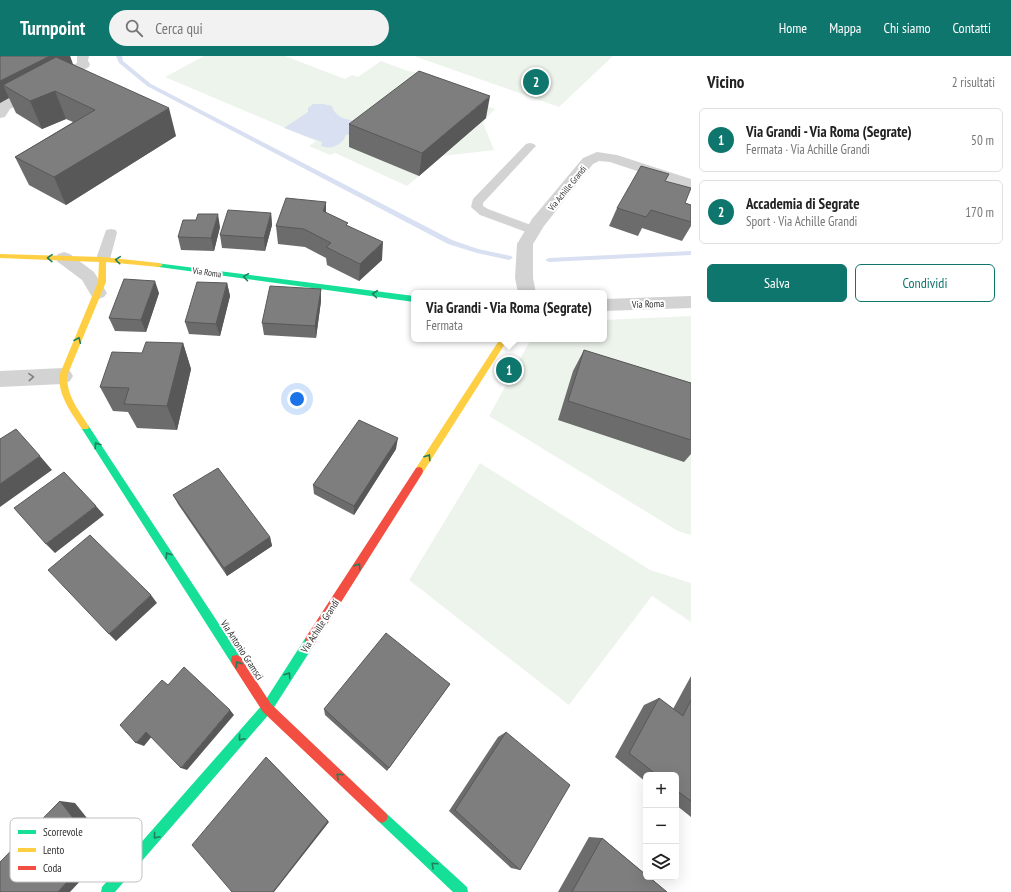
<!DOCTYPE html>
<html lang="it">
<head>
<meta charset="utf-8">
<style>
  :root { --surface:#fff; --page:#f2f2f2; --text:#222; --muted:#767676; --line:#e0e0e0; --accent:#0f766e }
  body { margin:0; font-family:"PT Sans Narrow",sans-serif; background:var(--page); color:var(--text) }
  .controls { position:absolute; right:12px; bottom:12px; display:grid; overflow:hidden; border-radius:6px; box-shadow:0 4px 16px #0002 }
  .controls button { width:36px; height:36px; display:grid; place-items:center; padding:0; border:0; border-bottom:1px solid var(--line); background:var(--surface); color:var(--text); font:20px sans-serif }
  .you { position:absolute; left:297px; top:343px; width:14px; height:14px; margin:-10px; border:3px solid #fff; border-radius:50%; background:#1a73e8; box-shadow:0 0 0 6px #1a73e833 }
  .badge { display:grid; place-items:center; width:26px; height:26px; border-radius:50%; background:var(--accent); color:#fff; font-size:13px; font-weight:700 }
  .pin { position:absolute; translate:-50% -50%; border:2px solid #fff; box-shadow:0 1px 4px #0006 }
  .popup { position:absolute; left:411px; top:234px; width:196px; height:52px; box-sizing:border-box; display:grid; place-content:center; border-radius:6px; background:var(--surface); filter:drop-shadow(0 1px 3px #0005); font-size:13px; white-space:nowrap; color:var(--muted) }
  .popup b { font-size:15px; color:var(--text) }
  .popup::after { content:''; position:absolute; left:50%; top:100%; margin-left:-8px; border:8px solid transparent; border-top-color:var(--surface) }
  .list { margin:0; padding:0; list-style:none }
  h2 { display:flex; justify-content:space-between; align-items:center; height:52px; margin:0; padding:0 16px; font-size:17px }
  h2 small { font-size:13px; font-weight:400; color:var(--muted) }
  .list li { display:grid; grid-template-columns:26px 1fr auto; gap:12px; align-items:center; box-sizing:border-box; height:64px; margin:0 8px 8px; padding:0 8px; border:1px solid var(--line); border-radius:6px }
  .list b { display:block; font-size:15px; white-space:nowrap }
  .list p { margin:0; font-size:13px; white-space:nowrap; color:var(--muted) }
  .list em { font-size:13px; font-style:normal; color:var(--muted) }
  .actions { display:flex; gap:8px; padding:12px 16px }
  .actions a { flex:1; padding:9px 0; border:1px solid var(--accent); border-radius:6px; text-align:center; font-size:14px; color:var(--accent) }
  .actions .main { background:var(--accent); color:#fff }
  .icon { flex:none; width:22px; height:22px; fill:none; stroke:currentColor; stroke-width:2; stroke-linecap:round; stroke-linejoin:round }
  .map { position:relative; flex:none; width:691px; height:836px; overflow:hidden }
  header { display:flex; align-items:center; gap:24px; box-sizing:border-box; height:56px; padding:0 20px; background:var(--accent); color:#fff }
  header strong { font-size:19px }
  nav { display:flex; gap:22px; margin-inline-start:auto; font-size:14px }
  .search { width:280px; height:36px; background:var(--page); display:flex; align-items:center; gap:10px; box-sizing:border-box; padding:0 14px; border-radius:22px; color:var(--muted); font-size:15px }
  main { display:flex }
  aside { flex:1; background:var(--surface) }
  .map>svg:first-child { display:block }
  .green { fill:#edf4ec }
  .water { fill:#d8e0f1 }
  .lines { fill:none; stroke-linecap:round; stroke-linejoin:round }
  .stream { fill:#d8e0f1; fill-rule:evenodd }
  .lane { fill:#d3d3d3; fill-rule:evenodd }
  .street { fill:#d3d3d3; fill-rule:evenodd }
  .fast { fill:#16e098; fill-rule:evenodd }
  .slow { fill:#ffcf43; fill-rule:evenodd }
  .jam { fill:#f24e42; fill-rule:evenodd }
  .wall { fill:#6c6c6c }
  .shaded-wall { fill:#585858 }
  .building { fill:#7e7e7e; stroke:#585858 }
  .oneway { stroke:#237e5e }
  .oneway2 { stroke:#808080 }
  .labels { text-anchor:middle; dominant-baseline:central; stroke-width:4; stroke-linejoin:round; paint-order:stroke }
  .far-street-label { font-size:9px; fill:#2e2e2e; stroke:#fff }
  .street-label { font-size:10px; fill:#2e2e2e; stroke:#fff }
  .key { fill:#fff; stroke:#c0c0c0; stroke-width:1 }
  .key-label { font-size:11px; fill:#2e2e2e }
</style>
</head>
<body>
<header>
<strong>Turnpoint</strong>
<div class="search"><svg class="icon" aria-label="search" viewBox="0 0 24 24"><circle cx="10" cy="10" r="6"/><path d="M15 15l6 6"/></svg>Cerca qui</div>
<nav><a>Home</a><a>Mappa</a><a>Chi siamo</a><a>Contatti</a></nav>
</header>
<main>
<div class="map">
<svg width="691" height="836" viewBox="0 0 691 836">
  <rect width="100%" height="100%" fill="#fff"/>
  <path class="green" d="M204,0H285L345,23L352,19L358,21L381,5L408,15L420,17L428,28L495,53L486,62L483,67L494,94L443,100L407,130L335,97L330,99L309,90L316,85L165,21Z
    M414,0H613L559,51Z
    M691,260V479L678,475L489,360L531,283H604V264Z
    M480,407L650,514L691,527V566L652,540L569,649L409,524Z"/>
  <path class="water" d="M313,48H323L332,50C336,63 347,63 358,66L351,78L346,79C342,89 331,94 321,90L322,86L284,72L308,56V52Z"/>
  <g class="lines">
    <path class="stream" d="M116,0H122L123,5L151,28L452,184L478,193L511,200L513,202L509,204L477,197L448,188L147,30L119,7Z
      M691,195V199L549,206L545,204L549,202Z"/>
    <path class="lane" d="M530,87L534,88L536,90L534,92L483,147V150L488,153L539,172L540,175L539,178L534,179L480,159L471,151L473,143L526,88Z
      M111,173L116,174L117,177L110,203L108,206L103,207L98,206L96,203L105,177L106,174Z"/>
    <path class="street" d="M77,0H89L88,5L90,8L89,11L10,53L5,61L0,62V47L77,7Z
      M597,96L617,99L691,123V133L610,106L599,105L593,108L544,170L533,188V222L536,237H518L515,222L517,188L532,163L583,102Z
      M64,196L70,198L94,216L107,237L104,241L98,243L92,241L82,224L58,206L55,202L58,198Z
      M691,240V252L604,255V243Z
      M63,312L70,315L73,320L70,325L63,328L0,331V315Z"/>
    <path class="fast" d="M156,207L414,240V246L159,211H156Z
      M85,368L88,369L240,600L241,604L240,608L236,609L232,608L82,373L81,371L82,369Z
      M310,580L314,581L315,585L314,589L271,656L115,836H101L102,831L263,648L306,581Z
      M382,755L386,757L467,831L468,836H453L378,765L376,761L378,757Z"/>
    <path class="slow" d="M0,198L103,201L159,207L163,209L159,211L106,206V226L67,320C67,340 78,353 88,369L89,371L88,373H82C71,356 59,341 59,320L98,226L99,206L0,202Z
      M500,283H508L422,418H416L415,415L416,412Z"/>
    <path class="jam" d="M419,411L422,412L423,415L422,418L314,589L310,590L306,589L305,585L306,581L416,412Z
      M236,599L240,600L271,648L386,757L388,761L386,765L382,767L378,765L263,656L232,608L231,604L232,600Z"/>
  </g>
  <path class="wall" d="M0,0H70L73,8L176,80L66,149L29,129L15,101L73,66L66,63L42,73L16,57L9,42L0,47Z
    M486,62L419,120L349,91V68Z
    M665,125L685,147L691,149V170L682,185L642,172L638,180L609,170L617,152Z
    M271,157L272,169L265,195L222,192L220,179Z
    M326,157L348,170L382,204L359,225L327,209L326,202L305,191L278,188L276,170Z
    M220,171L214,195L181,194L178,181Z
    M227,227L230,240L220,280L189,278L185,266Z
    M321,233V245L316,282L264,279L262,267Z
    M159,237L146,276L115,275L109,262Z
    M183,287L191,313L177,374L137,372L128,356L113,355L100,331L142,297Z
    M584,294L691,327V398L684,406L558,364L573,315Z
    M396,393L354,459L314,438L313,429Z
    M173,439L270,481L272,490L227,520L178,448Z
    M691,620V761L676,749V719H646V726L615,701L644,649L659,642L673,653Z
    M450,628L387,715L325,659L324,653Z
    M506,676L520,814L511,812L449,755L498,681Z
    M589,781L602,782L667,836H558Z"/>
  <path class="shaded-wall" d="M50,0H70L73,10L3,29L9,42L0,47V25Z
    M55,35L66,63L42,73L30,45Z
    M490,40L486,62L419,120L422,97Z
    M169,52L176,80L66,149L54,121Z
    M326,146V164L323,155Z
    M271,157L272,169L265,195L264,182Z
    M218,158L220,171L214,195L211,182Z
    M383,186L382,204L359,225L360,208Z
    M155,225L159,237L146,276L141,264Z
    M227,227L230,240L220,280L216,268Z
    M321,233V245L316,282L315,270Z
    M183,287L191,313L177,374L167,350Z
    M398,382L396,393L354,459V450Z
    M40,400L52,414L0,451V428Z
    M96,450L104,459L55,497L46,488Z
    M270,481L272,490L227,520L224,512Z
    M151,539L157,547L116,585L109,578Z
    M230,654L234,659L187,714L181,712Z
    M146,676L153,679L144,690L136,687Z
    M270,705L329,766L274,836H273Z
    M60,745L75,747L111,792L70,836H58Z"/>
  <path class="building" d="M0,0H50L0,25Z
    M56,1L169,52L54,121L15,101L95,54L55,35L30,45L3,29Z
    M419,15L490,40L422,97L349,68Z
    M641,110L669,118L665,125L691,132L685,147L691,149V166L651,154L646,161L617,152Z
    M286,142L326,146L323,155L348,167L346,169L383,186L360,208L326,191L331,187L304,173L276,170Z
    M228,154L271,157L264,182L220,179Z
    M198,158H218L211,182L178,181L183,164H196Z
    M124,223L155,225L141,264L109,262Z
    M197,226L227,227L216,268L185,266Z
    M270,230L321,233L315,270L262,267Z
    M146,286L183,287L167,350L124,348L129,332L100,331L112,296L142,297Z
    M584,294L691,327V384L568,345Z
    M359,364L398,382L354,450L313,429Z
    M16,373L40,400L0,428V383Z
    M218,412L270,481L224,512L173,439Z
    M64,416L96,450L46,488L14,452Z
    M90,479L151,539L109,578L48,514Z
    M386,577L450,628L389,712L324,653Z
    M184,611L230,654L181,712L146,676L136,687L120,669L162,624L168,629Z
    M659,642L683,660L691,644V745L676,734V719H657L629,697Z
    M506,676L570,729L520,814L455,754Z
    M266,701L328,765L273,836H232L192,789Z
    M60,745L97,793L58,836H0V806Z
    M602,782L646,819V821H649L667,836H572Z"/>
  <defs><path id="oneway-chevron" d="M-2-3.5L2.5 0L-2 3.5" fill="none" stroke-width="1.6" stroke-linecap="round" stroke-linejoin="round"/></defs>
  <g class="oneway">
    <use href="#oneway-chevron" transform="translate(50 202) rotate(-178)"/>
    <use href="#oneway-chevron" transform="translate(118 204) rotate(-175)"/>
    <use href="#oneway-chevron" transform="translate(246 221) rotate(-172)"/>
    <use href="#oneway-chevron" transform="translate(375 238) rotate(-173)"/>
    <use href="#oneway-chevron" transform="translate(78 284) rotate(-67)"/>
    <use href="#oneway-chevron" transform="translate(97 389) rotate(-123)"/>
    <use href="#oneway-chevron" transform="translate(428 401) rotate(-57)"/>
    <use href="#oneway-chevron" transform="translate(168 499) rotate(-123)"/>
    <use href="#oneway-chevron" transform="translate(358 510) rotate(-57)"/>
    <use href="#oneway-chevron" transform="translate(238 608) rotate(-123)"/>
    <use href="#oneway-chevron" transform="translate(288 619) rotate(-57)"/>
    <use href="#oneway-chevron" transform="translate(241 682) rotate(131)"/>
    <use href="#oneway-chevron" transform="translate(339 720) rotate(-137)"/>
    <use href="#oneway-chevron" transform="translate(156 780) rotate(131)"/>
    <use href="#oneway-chevron" transform="translate(434 809) rotate(-137)"/>
  </g>
  <use class="oneway2" href="#oneway-chevron" transform="translate(31 321) rotate(-3)"/>
  <g class="labels">
    <g class="far-street-label">
      <text transform="translate(567 132) rotate(-51)">Via Achille Grandi</text>
      <text transform="translate(207 216) rotate(8)">Via Roma</text>
    </g>
    <g class="street-label">
      <text transform="translate(648 248) rotate(-2)">Via Roma</text>
      <text transform="translate(320 570) rotate(-57)">Via Achille Grandi</text>
      <text transform="translate(242 594) rotate(57)">Via Antonio Gramsci</text>
    </g>
  </g>
  <rect x="10" y="762" width="132" height="64" rx="6" class="key"/>
  <rect x="18" y="774" width="18" height="4" fill="#16e098"/>
  <rect x="18" y="792" width="18" height="4" fill="#ffcf43"/>
  <rect x="18" y="810" width="18" height="4" fill="#f24e42"/>
  <g class="key-label">
    <text x="43" y="780">Scorrevole</text>
    <text x="43" y="798">Lento</text>
    <text x="43" y="816">Coda</text>
  </g>
</svg>
<div class="controls">
<button>+</button>
<button>−</button>
<button><svg class="icon" aria-label="layers" viewBox="0 0 24 24"><path d="M12 4l9 5-9 5-9-5zM3 14l9 5 9-5"/></svg></button>
</div>
<div class="you"></div>
<div class="pin badge" style="left:509px;top:314px">1</div>
<div class="popup"><b>Via Grandi - Via Roma (Segrate)</b>Fermata</div>
<div class="pin badge" style="left:536px;top:26px">2</div>
</div>
<aside>
<h2>Vicino<small>2 risultati</small></h2>
<ul class="list">
<li><span class="badge">1</span><div><b>Via Grandi - Via Roma (Segrate)</b><p>Fermata · Via Achille Grandi</p></div><em>50 m</em></li>
<li><span class="badge">2</span><div><b>Accademia di Segrate</b><p>Sport · Via Achille Grandi</p></div><em>170 m</em></li>
</ul>
<div class="actions"><a class="main">Salva</a><a>Condividi</a></div>
</aside>
</main>
</body>
</html>
